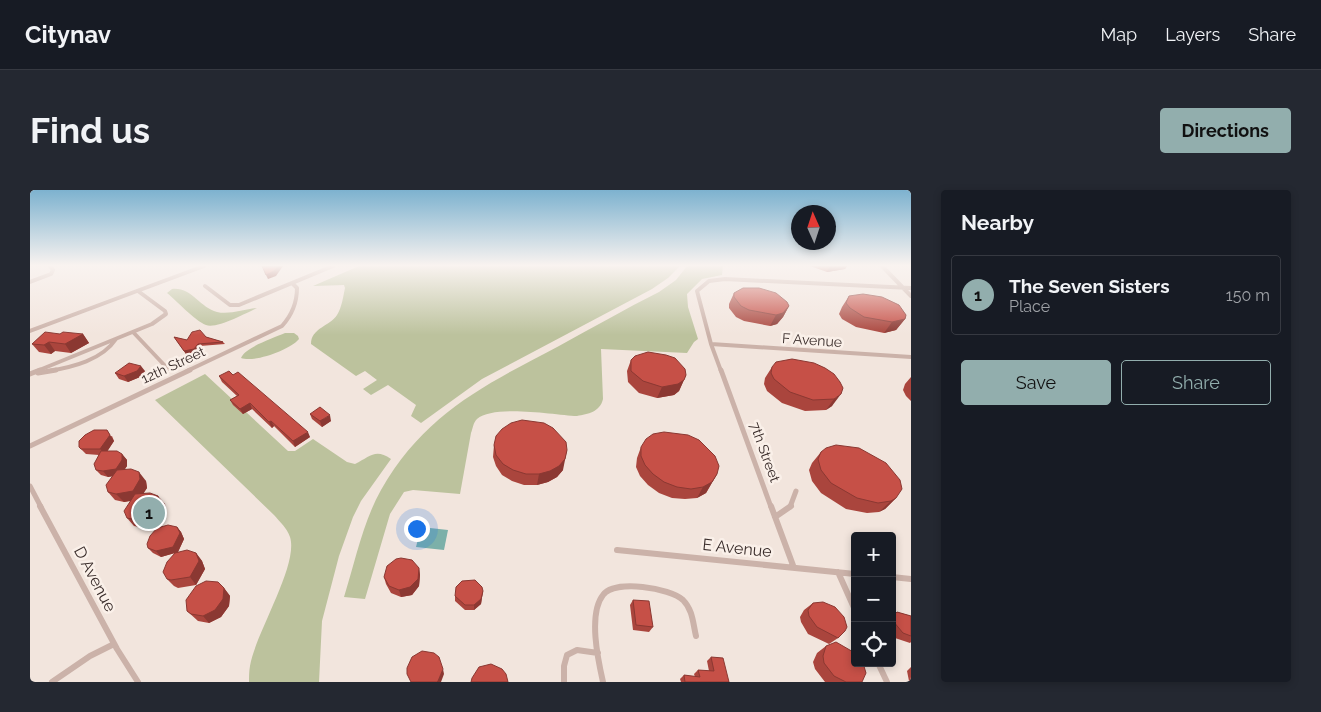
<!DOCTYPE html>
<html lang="en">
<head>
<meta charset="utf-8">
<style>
  :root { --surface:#171b24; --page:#242831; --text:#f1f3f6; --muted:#9ea1a6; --line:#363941; --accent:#92aead }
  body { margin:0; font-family:Raleway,sans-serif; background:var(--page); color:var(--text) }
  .controls { position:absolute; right:15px; bottom:15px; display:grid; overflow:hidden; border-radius:5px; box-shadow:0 2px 8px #0003 }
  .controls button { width:45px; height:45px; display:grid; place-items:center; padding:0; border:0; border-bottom:1px solid var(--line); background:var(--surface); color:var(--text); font:25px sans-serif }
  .compass { position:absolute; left:761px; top:15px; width:45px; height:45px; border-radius:50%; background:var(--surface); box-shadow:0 2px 8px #0003; rotate:357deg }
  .you { position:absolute; left:386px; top:338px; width:18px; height:18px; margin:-12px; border:4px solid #fff; border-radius:50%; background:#1a73e8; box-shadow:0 0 0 8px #1a73e833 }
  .badge { display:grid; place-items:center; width:32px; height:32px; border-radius:50%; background:var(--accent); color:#111; font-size:16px; font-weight:700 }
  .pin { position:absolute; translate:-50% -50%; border:2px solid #fff; box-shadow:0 1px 5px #0006 }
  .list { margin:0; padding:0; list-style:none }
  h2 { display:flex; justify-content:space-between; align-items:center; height:65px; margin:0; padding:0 20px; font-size:21px }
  h2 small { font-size:16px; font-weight:400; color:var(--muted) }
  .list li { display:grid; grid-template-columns:32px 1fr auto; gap:15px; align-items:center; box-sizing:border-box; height:80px; margin:0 10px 10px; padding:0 10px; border:1px solid var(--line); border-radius:5px }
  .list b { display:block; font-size:19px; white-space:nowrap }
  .list p { margin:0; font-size:16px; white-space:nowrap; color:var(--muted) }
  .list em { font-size:16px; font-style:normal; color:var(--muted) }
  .actions { display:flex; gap:10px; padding:15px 20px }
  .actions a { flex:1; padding:11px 0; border:1px solid var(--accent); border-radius:5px; text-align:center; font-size:18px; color:var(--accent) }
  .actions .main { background:var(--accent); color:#111 }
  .icon { flex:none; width:28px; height:28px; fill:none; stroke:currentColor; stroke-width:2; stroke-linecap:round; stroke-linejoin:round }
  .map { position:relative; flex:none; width:881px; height:492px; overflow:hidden; border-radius:5px }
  header { display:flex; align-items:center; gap:30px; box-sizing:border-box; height:70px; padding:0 25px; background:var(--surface); border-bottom:1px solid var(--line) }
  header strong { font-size:24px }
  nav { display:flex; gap:28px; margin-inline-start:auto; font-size:18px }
  .intro { display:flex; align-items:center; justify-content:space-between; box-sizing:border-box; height:120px; padding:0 30px }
  h1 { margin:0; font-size:35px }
  .button { padding:12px 22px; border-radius:5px; background:var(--accent); color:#111; font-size:18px; font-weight:700 }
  main { display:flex; gap:30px; padding:0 30px }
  aside { flex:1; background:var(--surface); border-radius:5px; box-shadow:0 2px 8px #0003 }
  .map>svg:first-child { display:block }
  .green { fill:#bcc29d }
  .water { fill:#7cb0a9 }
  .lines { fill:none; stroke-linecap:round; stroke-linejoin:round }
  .service-far2 { stroke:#cbb2a9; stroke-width:4 }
  .service-far1 { stroke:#cbb2a9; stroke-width:5 }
  .service { stroke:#cbb2a9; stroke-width:6 }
  .wall { fill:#aa453d }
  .shaded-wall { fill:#8b3832 }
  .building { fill:#c65047; stroke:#8b3832 }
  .labels { text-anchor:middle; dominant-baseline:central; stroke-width:5; stroke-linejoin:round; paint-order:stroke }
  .street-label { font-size:14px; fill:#382b29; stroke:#faf0e9 }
  .near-street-label { font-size:16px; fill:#382b29; stroke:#faf0e9 }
</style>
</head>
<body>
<header>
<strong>Citynav</strong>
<nav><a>Map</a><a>Layers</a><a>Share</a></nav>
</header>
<div class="intro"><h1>Find us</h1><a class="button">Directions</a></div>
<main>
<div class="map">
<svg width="881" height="492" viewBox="0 0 881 492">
  <rect width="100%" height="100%" fill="#f2e5dd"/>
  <path class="green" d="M329,76H650L638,88L622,99L452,189L391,233L381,226L386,215L358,195L341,205L333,199L347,190L335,181L326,186L281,154C281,138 300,136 307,125C312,117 313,107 315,98L314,95L283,96Z
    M657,76H693L692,85L672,89L657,104L658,117L668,149L664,152L657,163L571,159L573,209C570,222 558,224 547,226C524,225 464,214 447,229C443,233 443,238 441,243L430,304L383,300L374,302L360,324L335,409L314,407C325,372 333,332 351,300C395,223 455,195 529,156C562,138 595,119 629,102L646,90Z
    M142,99C162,97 170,118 187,122C199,125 215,119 227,118C216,123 187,139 176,135C164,130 147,111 137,103Z
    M255,143H264L268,146L269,149C260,160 224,173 211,168C215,157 244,148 255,143Z
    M175,184L258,261H265L283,249L317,272L325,274C340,267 345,258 361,269L331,311L323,327L309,366L292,431L289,492H219C219,487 219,481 220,476C225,444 269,375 260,347C257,338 250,332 244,325L125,210Z"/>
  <path class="water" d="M391,337L418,340L414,360L386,357Z"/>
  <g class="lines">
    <path class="service-far2" d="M852,76L881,106
      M0,92L21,84L23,80L20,76
      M175,96L200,115H209L303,76
      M0,141L174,76
      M103,142L138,179
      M681,154L881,167
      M7,181L122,134L136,124L135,121L108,101
      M19,181C43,177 72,170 86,149
      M157,181L252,136C261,126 267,112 267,98L262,93
      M691,181L681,154L667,101L679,91L695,89L881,98"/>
    <path class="service-far1" d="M691,180L741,317
      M8,183L26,180
      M0,184L10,180
      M0,256L160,180
      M0,296L11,317
      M760,317L766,301"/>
    <path class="service" d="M10,316L87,459L108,492
      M741,316L764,378
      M745,327L761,316
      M587,360L825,384
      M808,382L825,420
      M862,387L881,389
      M848,473L857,492
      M22,492L60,466L84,454
      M534,492V476L537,465L547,460L568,463
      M573,492C568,470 558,424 573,405C585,389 640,398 653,410C663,420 663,434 666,446"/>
  </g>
  <path class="wall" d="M780,76H817L815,79L797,82Z
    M704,103L759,116L753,127L747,134L740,136L714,131L706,127L699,118V114Z
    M819,106L875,129L866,140L854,143L826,137L812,129L809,124L812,117Z
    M53,144L59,153L41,163L25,161L21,164L9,162L2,154Z
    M144,147L157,150L176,147L193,152L195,154L170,156L165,162L156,164Z
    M601,170L656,185L649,201L644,205L627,208L609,203L598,192L597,181Z
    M742,177L810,192L802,216L796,220L775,221L752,213L737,201L734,194L735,188Z
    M115,181L110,187L98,192L89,189L85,183Z
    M189,186L280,247L265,257L244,236L242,238L222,219L213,224L203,215L200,210L207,206L192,192Z
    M881,187V211L876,206L873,200L875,194Z
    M280,224L301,231L292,237L282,229Z
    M82,246L84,251L77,261L92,264L97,270V276L94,280L116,291L117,298L113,303L135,314L136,322L125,335L114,338L104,336L97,328L100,311L94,312L85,310L78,302L82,286L78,287L71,285L66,280L69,265L56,264L49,257Z
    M464,255L533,280L527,287L518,292L507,295H494L482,291L472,285L466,276L463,267Z
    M611,257L687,284L676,303L667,308L655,309L642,308L629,303L618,295L610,286L606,277L607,268Z
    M791,262L866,308L855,319L849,322L837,323L816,319L791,303L782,291L779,280L782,273Z
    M147,337L151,342L154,349L148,362L166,363L172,371L175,379L166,395L148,398L144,396L137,389L145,363L131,367L123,363L118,358Z
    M389,378L390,385L389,396L382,405L371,407L361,403L356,394L354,387Z
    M194,398L200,406L199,416L191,427L179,433L168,431L157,421Z
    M453,401L451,414L444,420H435L425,411V406Z
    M603,410L623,437L619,442L603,440L600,415Z
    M783,413L808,448L799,454L778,444L771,432L770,427L774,420Z
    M867,422L881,426V452L880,453L865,448L862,444V425Z
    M796,456L832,492H795L785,479L783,472L787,463Z
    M681,467L699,492H651L650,489L654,485L665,487L664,484L668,480L679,481L677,471Z
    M881,477V492H880L879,491L877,481Z"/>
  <path class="shaded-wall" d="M248,76H253L246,86L238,89L236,85Z
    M800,76H817L815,79L797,82Z
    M759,116L753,127L747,134L740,136L746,125Z
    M875,129L866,140L854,143L862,132Z
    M53,144L59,153L41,163L35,154Z
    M19,152L25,161L21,164L14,155Z
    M168,154L170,156L165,162L156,164L154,161Z
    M111,176L115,181L110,187L98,192L94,186Z
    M654,190L649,201L644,205L627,208L632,197Z
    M811,204L802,216L796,220L804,209Z
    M220,213L222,219L213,224L210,219Z
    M300,225L301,231L292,237L290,231Z
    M241,231L244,236L242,238L239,232Z
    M77,240L84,251L75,265L70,259Z
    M278,242L280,247L265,257L263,251Z
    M537,260L533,280L527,287L518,292L507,295L509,284Z
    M92,264L97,270V276L91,285L78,287L73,281Z
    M109,282L116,291L117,298L110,309L94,312L86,304Z
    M687,284L676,303L667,308L673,297Z
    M128,306L135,314L136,322L125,335L114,338L106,330Z
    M866,308L855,319L849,322L861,311Z
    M147,337L151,342L154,349L148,362L131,367L126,361Z
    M166,363L172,371L175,379L166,395L160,387Z
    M389,378L390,385L389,396L382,405L371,407L369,400Z
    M194,398L200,406L199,416L191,427L179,433L173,426Z
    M453,401L451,414L444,420V415Z
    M413,479L414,484L411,492H407Z"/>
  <path class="building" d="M232,76H248L244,81L236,85Z
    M713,98H729L746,103L757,112L759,116L753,123L746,125L719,120L711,116L704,107V103Z
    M833,104L852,107L869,115L876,125L875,129L862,132L834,127L820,118L816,113L819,106Z
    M170,140L176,147L193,152L168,154L164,159L154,161L144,147L157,150L162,142Z
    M15,142L30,144L33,142L53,144L35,154L19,152L14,155L2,154Z
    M618,162L636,165L645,168L655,179L656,185L654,190L648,194L632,197L613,191L601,181V170L605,166Z
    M762,169L784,173L795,178L804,184L810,192L813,198L811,204L804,209L783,210L760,202L744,189L741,183L742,177L746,172Z
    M99,173L111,176L107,181L94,186L85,183Z
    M199,181L203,185L208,182L278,242L263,251L241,231L239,232L220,213L210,219L200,210L209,205L189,186Z
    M290,217L300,225L290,231L280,224Z
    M492,230L514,233L523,238L536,252L537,260L535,269L529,276L520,281L509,284H496L483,280L473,274L466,265L464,255L466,246L472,239L481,233Z
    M64,240H77L80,245L70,259H51L49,257V251L55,245Z
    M634,242L658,245L669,250L685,266L689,276L687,284L682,292L673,297L661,299L647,297L634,292L623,284L615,275L611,266V257L616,249L623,244Z
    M806,255L829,258L856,273L870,290L872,299L866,308L861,311L848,313L827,308L801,293L791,280L788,269L791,262L796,258Z
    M71,261H87L92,264V270L86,279L73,281L66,280L64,274Z
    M101,279L109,282L110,289L103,301L86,304L78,302L76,295L87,280Z
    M120,303L128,306L129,314L119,327L106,330L97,328L94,321L105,304Z
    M138,335L147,337L150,343L143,357L126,361L118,358L117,354L120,346L127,338Z
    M157,360L166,363L169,371L160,387L141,390L137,389L133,382L137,372L145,363Z
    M371,368L382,370L389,378L388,389L380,397L369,400L359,396L354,387L357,376L366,369Z
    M445,390L452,397L453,401L451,409L444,415H435L425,406L426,397L432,391Z
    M176,391L188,392L194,398L193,409L185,420L173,426L161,424L157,421L156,410L166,396Z
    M603,410L619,411L623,437L606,435Z
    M793,412L805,417L814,427L817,437L815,441L808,448L787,437L779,426L778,420L783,413Z
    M867,422L881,426V446L873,443L863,431L862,427Z
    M806,452L825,463V473H833L836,483L832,492H816L804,486L794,473L793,466L796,456Z
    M392,461L404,463L409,467L413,479L408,491L407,492H381L377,484V478L382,467Z
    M681,467L693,468L699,492H655L654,485L670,487L668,480L684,481Z
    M461,474L472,479L476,484L478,492H441L442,488L449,477Z"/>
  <linearGradient id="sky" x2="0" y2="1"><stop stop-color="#7db2cf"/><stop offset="0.52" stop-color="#f9f3f0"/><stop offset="1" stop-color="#f9f3f0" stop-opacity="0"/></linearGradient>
  <rect width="881" height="145" fill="url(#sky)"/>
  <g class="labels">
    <g class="street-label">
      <text transform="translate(782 150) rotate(4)">F Avenue</text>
      <text transform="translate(143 175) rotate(-25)">12th Street</text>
      <text transform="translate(735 262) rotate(70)">7th Street</text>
    </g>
    <g class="near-street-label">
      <text transform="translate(707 358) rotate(6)">E Avenue</text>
      <text transform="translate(65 389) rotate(62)">D Avenue</text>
    </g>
  </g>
</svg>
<div class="controls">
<button>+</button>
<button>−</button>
<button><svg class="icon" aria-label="locate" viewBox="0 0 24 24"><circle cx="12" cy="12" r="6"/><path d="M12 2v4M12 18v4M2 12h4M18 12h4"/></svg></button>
</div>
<svg class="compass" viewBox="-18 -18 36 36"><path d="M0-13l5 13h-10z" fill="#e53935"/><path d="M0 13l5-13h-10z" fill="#9ea1a6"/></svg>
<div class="you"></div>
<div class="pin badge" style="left:119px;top:323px">1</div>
</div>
<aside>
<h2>Nearby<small></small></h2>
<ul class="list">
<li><span class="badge">1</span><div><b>The Seven Sisters</b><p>Place</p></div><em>150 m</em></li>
</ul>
<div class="actions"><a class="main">Save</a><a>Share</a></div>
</aside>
</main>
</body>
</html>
